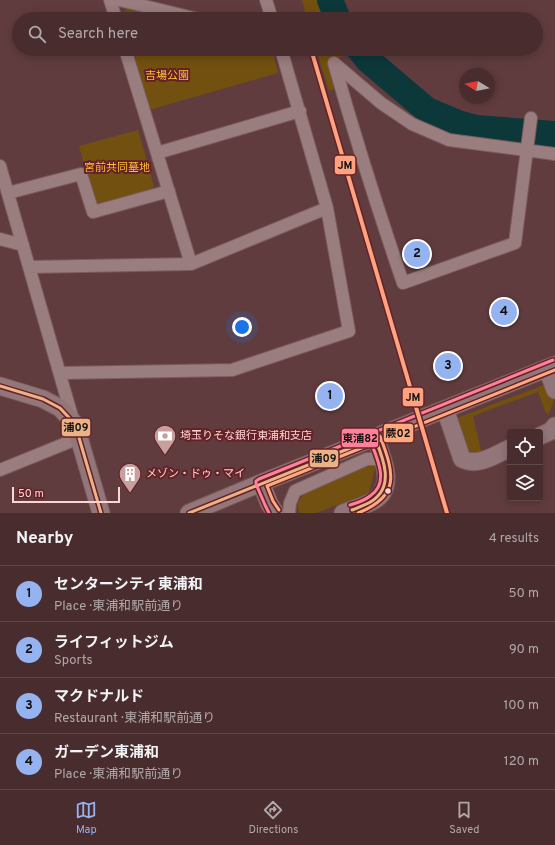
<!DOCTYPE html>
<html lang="en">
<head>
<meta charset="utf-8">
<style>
  :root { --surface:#492d2e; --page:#503536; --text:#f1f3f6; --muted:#b1a8aa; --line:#61494a; --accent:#95b2f1 }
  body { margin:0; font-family:Overpass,"Noto Sans JP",sans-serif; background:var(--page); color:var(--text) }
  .controls { position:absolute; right:12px; bottom:12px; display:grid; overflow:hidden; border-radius:4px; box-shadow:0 2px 10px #0003 }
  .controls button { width:36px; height:36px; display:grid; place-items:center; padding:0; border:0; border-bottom:1px solid var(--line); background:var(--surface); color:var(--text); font:20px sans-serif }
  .compass { position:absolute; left:459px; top:68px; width:36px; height:36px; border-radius:50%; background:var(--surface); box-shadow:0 2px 10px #0003; rotate:280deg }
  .scale { position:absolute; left:12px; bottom:10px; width:108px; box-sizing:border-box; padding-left:4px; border:2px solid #fed4d3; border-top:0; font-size:11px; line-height:14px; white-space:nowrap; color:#fed4d3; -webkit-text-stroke:3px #642226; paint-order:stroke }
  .you { position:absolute; left:242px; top:327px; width:14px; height:14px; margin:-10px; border:3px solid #fff; border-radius:50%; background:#1a73e8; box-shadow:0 0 0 6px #1a73e833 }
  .badge { display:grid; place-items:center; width:26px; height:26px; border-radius:50%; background:var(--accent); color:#111; font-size:13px; font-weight:700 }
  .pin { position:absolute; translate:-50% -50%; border:2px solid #fff; box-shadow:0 1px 4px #0006 }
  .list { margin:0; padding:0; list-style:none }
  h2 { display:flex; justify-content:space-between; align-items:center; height:52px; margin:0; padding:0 16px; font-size:17px }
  h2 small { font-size:13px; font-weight:400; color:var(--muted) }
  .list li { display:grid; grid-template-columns:26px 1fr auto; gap:12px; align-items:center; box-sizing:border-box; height:56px; padding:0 16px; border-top:1px solid var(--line) }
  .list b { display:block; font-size:15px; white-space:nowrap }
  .list p { margin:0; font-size:13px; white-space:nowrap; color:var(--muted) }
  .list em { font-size:13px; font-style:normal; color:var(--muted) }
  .icon { flex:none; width:22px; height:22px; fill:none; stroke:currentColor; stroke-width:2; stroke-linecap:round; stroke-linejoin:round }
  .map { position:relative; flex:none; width:555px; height:513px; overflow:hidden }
  .search { position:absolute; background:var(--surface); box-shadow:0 2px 10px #0003; left:12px; right:12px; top:12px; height:44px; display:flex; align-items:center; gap:10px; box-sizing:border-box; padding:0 14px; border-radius:22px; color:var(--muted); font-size:15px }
  .sheet { height:276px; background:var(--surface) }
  nav { display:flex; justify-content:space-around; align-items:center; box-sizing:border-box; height:56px; border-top:1px solid var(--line); background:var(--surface); font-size:11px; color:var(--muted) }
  nav a { display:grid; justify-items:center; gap:2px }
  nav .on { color:var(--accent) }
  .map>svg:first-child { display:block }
  .green { fill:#72500f }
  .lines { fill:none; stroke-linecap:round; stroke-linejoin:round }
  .river { stroke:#0c383a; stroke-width:26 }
  .street-casing { stroke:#7b5b5c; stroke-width:14 }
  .secondary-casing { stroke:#7b5b5c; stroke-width:19 }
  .street { stroke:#9a7d7e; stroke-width:12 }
  .secondary { stroke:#937679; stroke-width:17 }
  .bus-1-casing { stroke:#642226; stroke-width:6 }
  .bus-2-casing { stroke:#642226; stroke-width:6 }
  .bus-3-casing { stroke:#642226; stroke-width:6 }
  .bus-1 { stroke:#ebb288; stroke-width:3 }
  .bus-2 { stroke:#ffa980; stroke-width:3 }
  .bus-3 { stroke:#ff8098; stroke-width:3 }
  .rail-1-casing { stroke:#642226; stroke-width:7 }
  .rail-1 { stroke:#ffa280; stroke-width:4 }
  .bus-dot { fill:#fed4d3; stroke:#642226; stroke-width:1.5 }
  .labels { text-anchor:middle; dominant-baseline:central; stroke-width:4; stroke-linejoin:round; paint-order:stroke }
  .park-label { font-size:11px; fill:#febc3a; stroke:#642226 }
  .poi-label { font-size:11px; fill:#fed4d3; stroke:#642226; text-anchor:start }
  .line-badge { stroke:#642226; stroke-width:1.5 }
  .pale-badge-label { font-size:11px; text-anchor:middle; font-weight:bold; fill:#111 }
</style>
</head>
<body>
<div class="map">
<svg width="555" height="513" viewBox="0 0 555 513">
  <rect width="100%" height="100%" fill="#613c3e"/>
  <path class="green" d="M302,0H317L326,19H307Z
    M128,8L169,19H122L120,14Z
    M131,49H272L278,73L149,110Z
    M316,49H344L349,55L328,60L334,89L329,91Z
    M138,130L154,186L151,191L100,206L94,202L79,146Z
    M549,383C555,400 555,399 548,415L545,411L538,392L473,416L481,450V454L467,450L457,418Z
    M376,464L369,493L316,513H300L298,509V503L307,489L363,466Z"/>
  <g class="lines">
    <path class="river" d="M330,0L338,19
      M359,49L368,60L427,110L458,123L476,128L555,134"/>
    <g class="street-casing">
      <path id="street" d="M110,0L116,19
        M119,0L198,19
        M266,0L272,19
        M125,49L191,264
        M334,63C355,137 378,210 403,283L515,243L531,118
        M334,63L381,103L412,124L449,140L555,154
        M157,153L300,111
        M0,166L73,420
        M8,193L81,174L93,212L169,191
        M0,239L23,245
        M29,267L191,264L327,208
        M60,373L232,370L349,331L327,208L281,49
        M0,470L79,438
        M289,513L290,503L295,491L367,459H377L384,463"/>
    </g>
    <g class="secondary-casing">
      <path id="secondary" d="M547,368L555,390
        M0,386L43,399L60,408L75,424L101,513
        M445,409L462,459C478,467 495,455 510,448
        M540,436L551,431L555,426
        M261,483L269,503L275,513
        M189,513L261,483L555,365
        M343,513C353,509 364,506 373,501C397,488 382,456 375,438"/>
    </g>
    <use href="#street" class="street"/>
    <use href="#secondary" class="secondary"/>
    <g class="bus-1-casing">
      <path id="bus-1" d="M0,386L43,399L60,408L75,424L101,513
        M189,513L375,438C383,458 395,486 372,501C366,505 359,507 352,510"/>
    </g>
    <g class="bus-2-casing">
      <path id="bus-2" d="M279,510L273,501L267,486L555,370
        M358,513C401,496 394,473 380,436"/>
    </g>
    <g class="bus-3-casing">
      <path id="bus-3" d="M350,505C357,503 364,501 370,496C390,483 377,458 370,440
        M269,513L265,505L256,484V481L259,479L553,360"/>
    </g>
    <use href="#bus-1" class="bus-1"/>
    <use href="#bus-2" class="bus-2"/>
    <use href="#bus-3" class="bus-3"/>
    <g class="rail-1-casing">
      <path id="rail-1" d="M311,49L447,513"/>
    </g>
    <use href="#rail-1" class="rail-1"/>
  </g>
  <defs>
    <g id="bank-pin" transform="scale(1.15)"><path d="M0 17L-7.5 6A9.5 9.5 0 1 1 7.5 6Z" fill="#c79f9f" stroke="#642226"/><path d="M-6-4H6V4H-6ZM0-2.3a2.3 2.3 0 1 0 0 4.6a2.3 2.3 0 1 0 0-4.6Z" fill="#fff"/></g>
    <g id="building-pin" transform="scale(1.15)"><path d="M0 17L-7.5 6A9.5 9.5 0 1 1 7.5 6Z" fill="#c79f9f" stroke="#642226"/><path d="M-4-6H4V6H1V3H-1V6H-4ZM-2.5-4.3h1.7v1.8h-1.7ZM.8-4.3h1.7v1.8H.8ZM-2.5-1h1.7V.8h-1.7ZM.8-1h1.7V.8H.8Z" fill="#fff"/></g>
  </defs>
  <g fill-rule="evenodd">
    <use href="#bank-pin" x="165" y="436"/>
    <use href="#building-pin" x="130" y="474"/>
  </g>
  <circle class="bus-dot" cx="388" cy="491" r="3.5"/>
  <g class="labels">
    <g class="park-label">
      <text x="167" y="76">吉場公園</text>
      <text x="117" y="168">宮前共同墓地</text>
    </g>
    <g class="poi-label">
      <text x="180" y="436">埼玉りそな銀行東浦和支店</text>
      <text x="146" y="474">メゾン・ドゥ・マイ</text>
    </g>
  </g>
  <g class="line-badge">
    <rect x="334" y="155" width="22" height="20" rx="4" fill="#ffa280"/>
    <rect x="402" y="387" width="22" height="20" rx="4" fill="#ffa280"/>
    <rect x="61" y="418" width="30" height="19" rx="4" fill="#ebb288"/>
    <rect x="383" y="423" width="31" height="20" rx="4" fill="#ffa980"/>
    <rect x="341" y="428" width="38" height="20" rx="4" fill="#ff8098"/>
    <rect x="309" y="449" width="30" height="19" rx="4" fill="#ebb288"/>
  </g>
  <g class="pale-badge-label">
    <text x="345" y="169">JM</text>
    <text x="413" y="401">JM</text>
    <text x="76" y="431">浦09</text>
    <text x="398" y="437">蕨02</text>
    <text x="360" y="442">東浦82</text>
    <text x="324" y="462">浦09</text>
  </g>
</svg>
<div class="controls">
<button><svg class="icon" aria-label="locate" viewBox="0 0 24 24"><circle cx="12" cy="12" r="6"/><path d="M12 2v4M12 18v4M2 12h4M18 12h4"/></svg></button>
<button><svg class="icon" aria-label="layers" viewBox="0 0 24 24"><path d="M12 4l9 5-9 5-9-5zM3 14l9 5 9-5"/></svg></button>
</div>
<svg class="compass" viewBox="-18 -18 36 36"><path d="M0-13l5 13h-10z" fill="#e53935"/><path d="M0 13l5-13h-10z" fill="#b1a8aa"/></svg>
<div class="scale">50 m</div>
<div class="you"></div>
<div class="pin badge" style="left:330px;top:396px">1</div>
<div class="pin badge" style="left:417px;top:254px">2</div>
<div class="pin badge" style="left:448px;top:366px">3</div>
<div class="pin badge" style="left:504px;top:312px">4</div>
<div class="search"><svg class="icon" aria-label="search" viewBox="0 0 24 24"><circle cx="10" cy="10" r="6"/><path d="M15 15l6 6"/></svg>Search here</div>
</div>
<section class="sheet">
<h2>Nearby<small>4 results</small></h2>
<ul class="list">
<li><span class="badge">1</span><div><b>センターシティ東浦和</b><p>Place · 東浦和駅前通り</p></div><em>50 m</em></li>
<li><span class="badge">2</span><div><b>ライフィットジム</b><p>Sports</p></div><em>90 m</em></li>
<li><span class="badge">3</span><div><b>マクドナルド</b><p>Restaurant · 東浦和駅前通り</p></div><em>100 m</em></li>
<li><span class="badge">4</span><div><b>ガーデン東浦和</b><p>Place · 東浦和駅前通り</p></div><em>120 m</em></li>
</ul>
</section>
<nav>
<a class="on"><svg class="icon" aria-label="map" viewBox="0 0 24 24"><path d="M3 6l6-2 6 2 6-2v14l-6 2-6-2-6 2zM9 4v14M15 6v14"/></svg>Map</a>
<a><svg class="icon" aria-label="directions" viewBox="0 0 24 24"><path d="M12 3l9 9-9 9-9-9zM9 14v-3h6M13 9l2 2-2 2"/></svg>Directions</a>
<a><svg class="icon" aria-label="saved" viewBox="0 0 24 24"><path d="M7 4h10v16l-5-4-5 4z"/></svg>Saved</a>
</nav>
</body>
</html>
